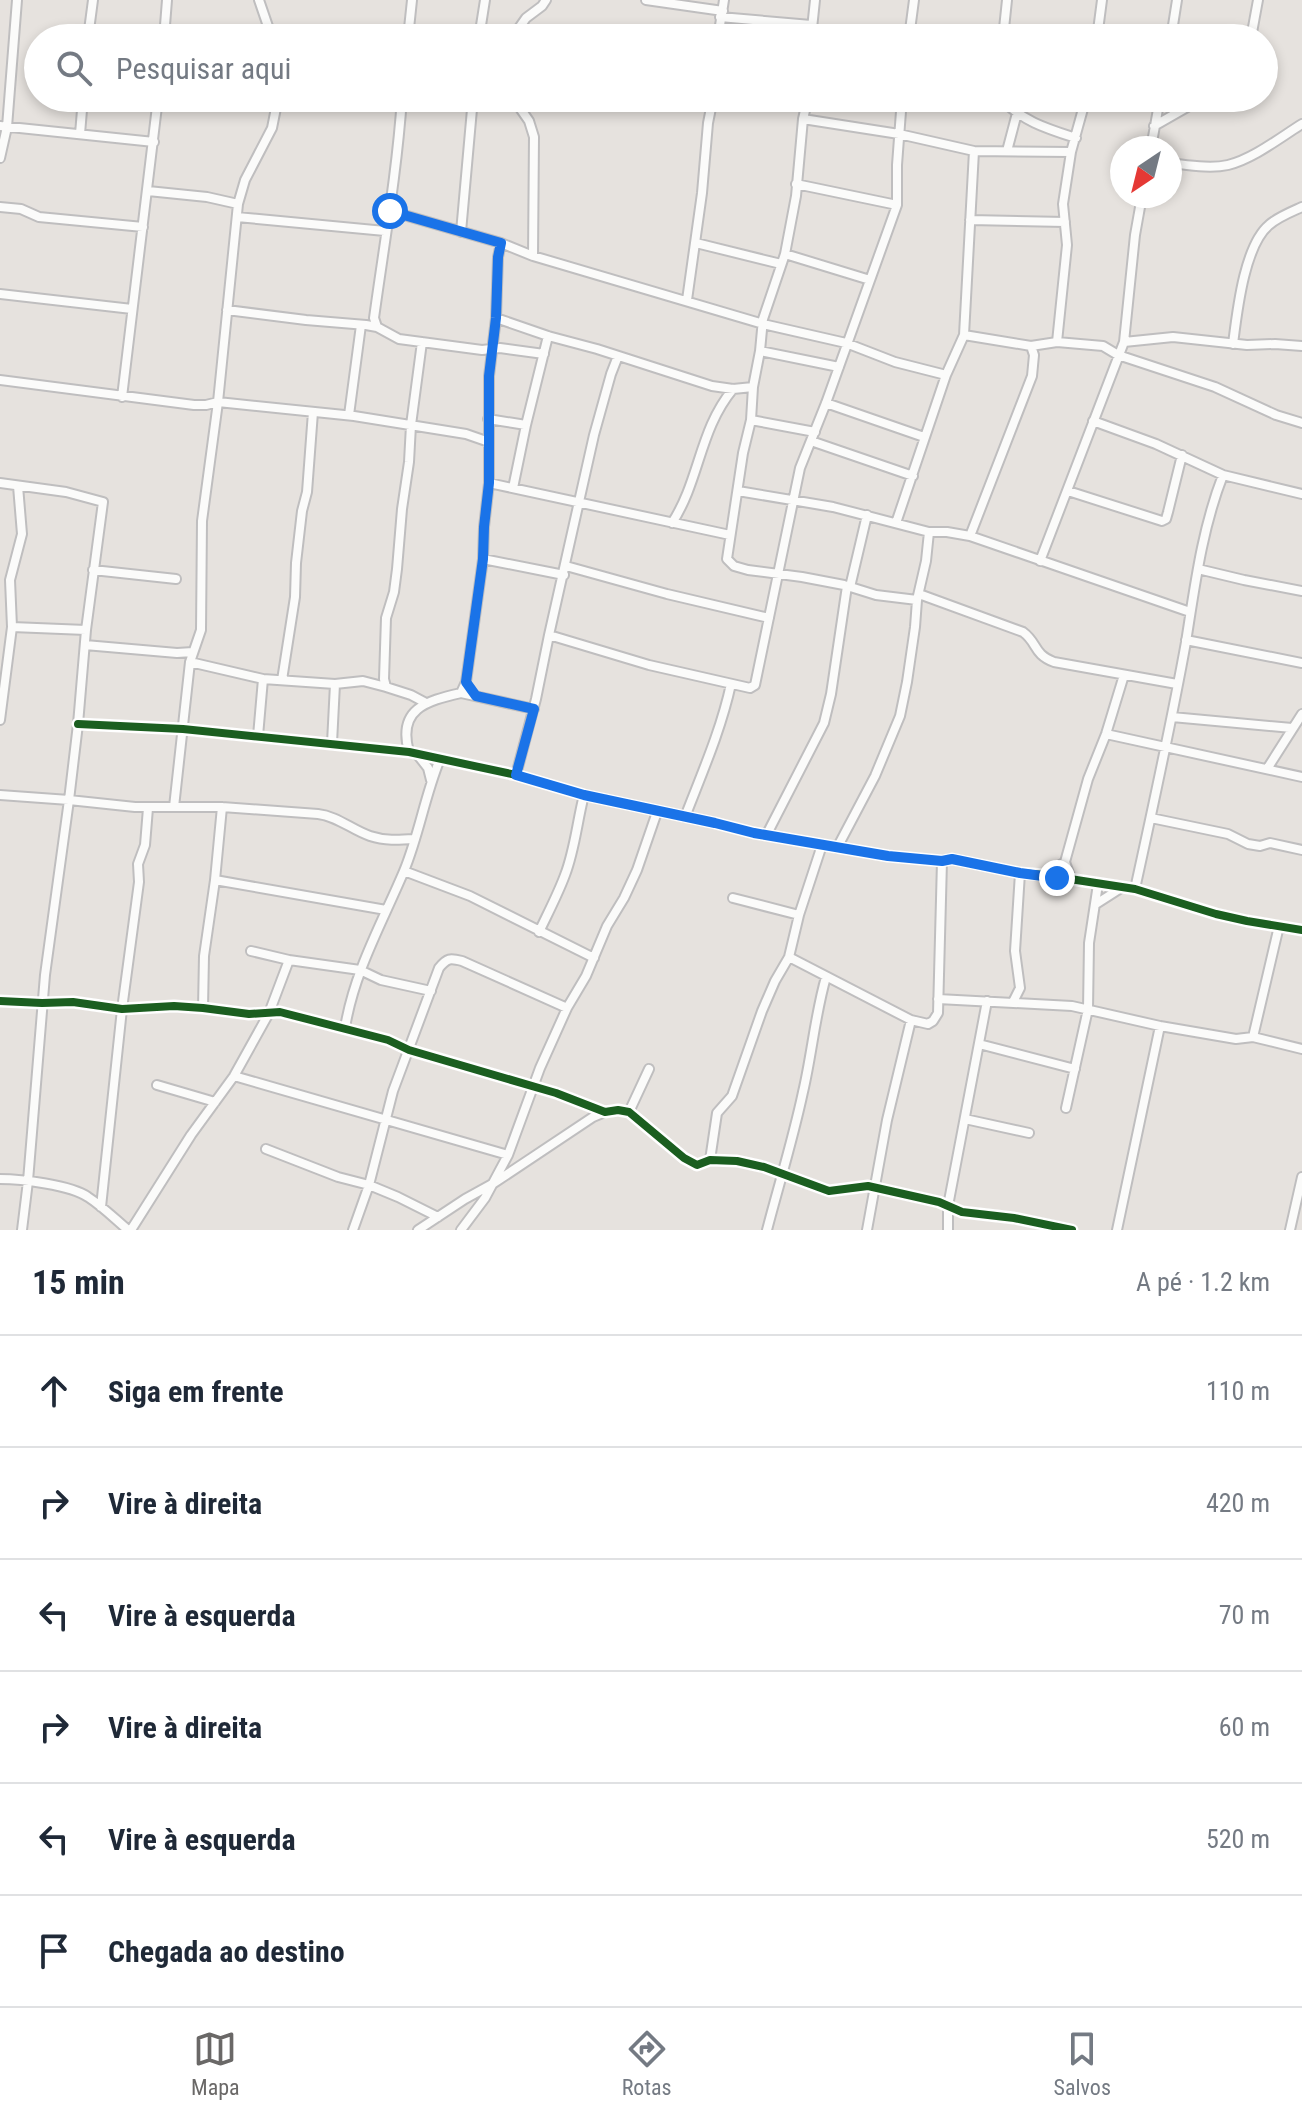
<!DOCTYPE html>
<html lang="pt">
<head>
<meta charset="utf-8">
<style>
  :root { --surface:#fff; --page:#f2f2f3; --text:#1f2937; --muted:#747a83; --line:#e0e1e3; --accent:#6a6867 }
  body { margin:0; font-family:"Roboto Condensed",sans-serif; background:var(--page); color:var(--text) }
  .compass { position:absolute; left:1110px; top:136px; width:72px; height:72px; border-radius:50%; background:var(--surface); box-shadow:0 4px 12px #0003; rotate:215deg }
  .stop { position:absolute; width:24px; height:24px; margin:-18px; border:6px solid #1a73e8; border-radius:50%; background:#fff }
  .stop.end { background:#1a73e8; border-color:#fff; box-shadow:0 2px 8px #0008 }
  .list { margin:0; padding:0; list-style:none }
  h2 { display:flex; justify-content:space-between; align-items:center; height:104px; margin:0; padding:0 32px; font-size:34px }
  h2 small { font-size:26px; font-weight:400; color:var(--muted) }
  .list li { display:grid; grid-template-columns:52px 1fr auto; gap:24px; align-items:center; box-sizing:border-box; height:112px; padding:0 32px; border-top:2px solid var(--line) }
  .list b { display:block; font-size:30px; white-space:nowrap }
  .list em { font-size:26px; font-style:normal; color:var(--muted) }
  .icon { flex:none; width:44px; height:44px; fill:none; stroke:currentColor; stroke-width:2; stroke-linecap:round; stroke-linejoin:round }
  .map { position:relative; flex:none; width:1302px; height:1230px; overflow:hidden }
  .search { position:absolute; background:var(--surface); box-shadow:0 4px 12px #0003; left:24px; right:24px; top:24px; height:88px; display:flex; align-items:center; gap:20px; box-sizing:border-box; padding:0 28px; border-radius:44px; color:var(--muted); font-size:30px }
  .sheet { height:776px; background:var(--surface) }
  nav { display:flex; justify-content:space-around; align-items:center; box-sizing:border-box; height:112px; border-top:2px solid var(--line); background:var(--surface); font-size:22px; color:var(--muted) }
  nav a { display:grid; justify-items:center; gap:4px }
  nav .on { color:var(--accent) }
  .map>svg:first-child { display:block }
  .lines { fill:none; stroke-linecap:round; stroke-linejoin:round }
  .minor-casing { stroke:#bfbebf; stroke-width:12 }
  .minor { stroke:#fbfbfa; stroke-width:8 }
  .cycleway-casing { stroke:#fff; stroke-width:13 }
  .cycleway { stroke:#1b5e20; stroke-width:8 }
  .route { stroke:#1a73e8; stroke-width:10 }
</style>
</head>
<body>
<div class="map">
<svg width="1302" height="1230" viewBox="0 0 1302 1230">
  <rect width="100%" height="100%" fill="#e6e2de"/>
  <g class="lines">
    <g class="minor-casing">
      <path id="minor" d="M259,0L272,38
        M646,0L723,11
        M720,17L811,25
        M88,38L93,0
        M164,38L167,0
        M408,38L412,0
        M479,38L485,0
        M512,38L526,18L542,6L546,0
        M718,38L724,0
        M811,38L815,0
        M909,38L914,0
        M1003,38L1007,0
        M1097,38L1102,0
        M1171,38L1177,0
        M1251,38L1258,0
        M513,98L529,121L534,137L533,256
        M808,98L803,119L796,196L785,254L763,319L760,351L753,387L751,420L743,453L727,559L734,566L748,570L802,577L844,585L876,595L917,600
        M1001,98C1021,121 1048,129 1076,138
        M803,119L899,134L974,151L1071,152
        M0,126L154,142
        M1154,126L1203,98
        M80,134L83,98
        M1151,148L1160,98
        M1007,151L1017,113
        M0,158L7,127L17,0
        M1170,163C1188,165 1210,169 1228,165C1253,159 1281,137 1302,124
        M796,184L897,205
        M148,191L207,197L238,204
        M0,207L21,209L39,217L143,227
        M390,211L501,243L533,256L763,324L846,343L895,362L946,375
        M237,217L385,231
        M970,220L1065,222
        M461,232L473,98
        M501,243L498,257L496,318L489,376V483L484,527L483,559L466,682L461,693L534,709
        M696,243L781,264
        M785,254L870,280
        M0,294L132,309
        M687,300L702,193L708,123L713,98
        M227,310L306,320L366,325L377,327L399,339L482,350L500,348L544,354
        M496,318L548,336L597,349L712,386L733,389L753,387
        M377,327L374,318C384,245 397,172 402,98
        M964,335L1031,346L1057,342L1103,346L1118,355L1215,387L1276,415L1302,423
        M1057,342L1067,245L1063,204L1071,152L1086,98
        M1124,342L1173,337L1247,345L1275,344L1302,346
        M1233,344C1237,313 1244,246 1269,225C1278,217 1291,212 1302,207
        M760,351L839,367
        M0,380L194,405H206L218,402L354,416L466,434L489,442
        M122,397L158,98
        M826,403L924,437
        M349,415L361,325
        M488,419L526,425
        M751,420L815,432
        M1093,421L1156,444L1223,475L1302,494
        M811,441L913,476
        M0,483L66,492L103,502L86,630L78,724L69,800L45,975L28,1181L22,1230
        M489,483L730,535
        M513,488L526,425L548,336
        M738,491L833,507L929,532H947L970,536L1190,612
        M1068,491L1162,521L1166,519L1168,512L1182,455
        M672,523C700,480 699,430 733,389
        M896,523L946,375L964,335L974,151
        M970,536L1032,376L1034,355L1031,346
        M483,559L564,575
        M1040,561L1124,342L1135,235L1142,196
        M566,566L667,594L769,618
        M1198,569L1244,580L1302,591
        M93,570L176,579
        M850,587L867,515
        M919,594L1023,632C1038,643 1033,654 1054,662L1177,684
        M12,627L86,630
        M549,635L649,665L750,688L755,685L800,468L826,403L897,205V165L902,98
        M1186,640L1302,663
        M85,645L177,653L193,652
        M190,662L263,679L335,684L363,681L386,687L384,679L386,618L394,592L397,569L402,509L409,462L411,425L422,342
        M282,680L295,597L296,563L302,511L307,492L313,412
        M386,687L411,695L426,703
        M1172,717L1292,728
        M0,720L12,627L10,580L22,534L18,486
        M78,724L183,729L409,752L516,775L584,795L715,823L754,833L888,856L942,861L952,859L1020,873L1044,875L1135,889L1216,914L1247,921L1302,930
        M1106,734L1302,777
        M258,736L263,679
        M332,743L335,684
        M409,752C397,709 426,701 461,693
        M417,754L428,768L431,780
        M1267,769L1302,714
        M516,775L536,699L549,635L594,435L611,374L618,356
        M0,795L69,800L135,807H222L318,814C337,816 352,830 370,836C385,841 399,840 415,839
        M174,807L190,662L201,630L202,521L218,402L238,204L245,180L272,128L278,98
        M685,817C702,773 721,730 731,684
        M1151,818L1228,834L1248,844L1260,846L1270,843L1302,850
        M767,834L824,723L831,694L847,586
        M837,848L875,776L900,716L907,682L915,627L917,600L926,561L929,532
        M404,871L470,896L594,958
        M1044,875L1065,862
        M1071,879L1065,862L1088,779L1106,734L1124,675
        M215,880L386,910
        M1135,889C1153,807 1171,725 1186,642C1195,585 1202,529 1223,475
        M733,898L799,915
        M1096,904L1121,888
        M539,932C548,913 558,894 565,875C575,849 577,822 584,795
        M251,951L289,960
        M789,957L911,1020L928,1024L933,1021L938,1013L942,861
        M938,999L1072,1006L1160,1026L1236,1039L1253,1037L1302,1049
        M0,1001L42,1003L73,1002L122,1009L174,1006L203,1008L249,1014L280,1012L388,1040L409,1050L556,1093L605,1112L618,1110L629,1112L684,1158L697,1165L710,1160L737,1161L764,1167L829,1191L868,1186L939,1202L962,1212L1014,1218L1072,1230
        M1013,1002L1020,988L1015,951L1020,873
        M203,1008L204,956L215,880L222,807
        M345,1028C354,972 382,923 404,871C419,835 425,795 440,759
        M1253,1037L1279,926
        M979,1044L1075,1069
        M234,1076L508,1155
        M157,1085L215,1102
        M1066,1108L1088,1009L1089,943L1098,884
        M629,1112L649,1069
        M965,1119L1029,1133
        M266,1149L338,1177L369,1185L398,1197L438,1217
        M710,1160L717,1113L732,1096L762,1011L775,981L789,957L799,915L822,845
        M0,1179C21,1179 71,1185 88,1197C102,1206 115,1219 128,1230
        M101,1207L122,1009L139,882L138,864L145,845L148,808
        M131,1230L191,1135L234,1076L269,1013L289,960L360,970L381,980L431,991
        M353,1230L369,1185L393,1091L439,968C447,958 450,958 462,961L567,1008
        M418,1230L465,1199L494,1183L593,1117L605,1112
        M461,1230L485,1198L508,1155L540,1068L567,1008L586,976L607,926L624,898L637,870L657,812
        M767,1230C779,1184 793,1139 803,1092C812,1054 815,1015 826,977
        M867,1230L887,1120L911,1020
        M948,1230V1206L987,1001
        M1117,1230L1160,1026
        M1290,1230L1302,1177"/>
    </g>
    <use href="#minor" class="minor"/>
    <g class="cycleway-casing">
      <path id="cycleway" d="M78,724L183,729L409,752L516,775L584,795L715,823L754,833L888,856L942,861L952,859L1020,873L1044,875L1135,889L1216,914L1247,921L1302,930
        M0,1001L42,1003L73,1002L122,1009L174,1006L203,1008L249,1014L280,1012L388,1040L409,1050L556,1093L605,1112L618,1110L629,1112L684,1158L697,1165L710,1160L737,1161L764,1167L829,1191L868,1186L939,1202L962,1212L1014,1218L1072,1230"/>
    </g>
    <use href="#cycleway" class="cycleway"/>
  </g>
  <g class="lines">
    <path class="route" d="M390,211L501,243L498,257L496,318L489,376V483L484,527L483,559L466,682L476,696L534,709L516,775L584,795L715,823L754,833L888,856L942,861L952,859L1020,873L1057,878"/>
  </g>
</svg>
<svg class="compass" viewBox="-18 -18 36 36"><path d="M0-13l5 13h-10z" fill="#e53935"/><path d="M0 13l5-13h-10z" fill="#747a83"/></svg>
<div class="stop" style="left:390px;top:211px"></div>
<div class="stop end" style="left:1057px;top:878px"></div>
<div class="search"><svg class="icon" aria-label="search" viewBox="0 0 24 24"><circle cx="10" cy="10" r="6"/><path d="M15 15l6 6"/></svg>Pesquisar aqui</div>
</div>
<section class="sheet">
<h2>15 min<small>A pé · 1.2 km</small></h2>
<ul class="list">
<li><svg class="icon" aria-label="ahead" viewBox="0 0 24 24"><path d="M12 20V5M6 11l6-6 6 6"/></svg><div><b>Siga em frente</b></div><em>110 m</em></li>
<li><svg class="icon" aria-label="right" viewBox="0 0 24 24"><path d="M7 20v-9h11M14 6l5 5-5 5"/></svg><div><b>Vire à direita</b></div><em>420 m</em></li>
<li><svg class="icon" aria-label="left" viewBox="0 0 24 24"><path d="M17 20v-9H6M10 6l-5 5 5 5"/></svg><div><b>Vire à esquerda</b></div><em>70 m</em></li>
<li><svg class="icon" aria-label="right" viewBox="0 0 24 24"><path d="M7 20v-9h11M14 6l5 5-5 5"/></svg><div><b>Vire à direita</b></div><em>60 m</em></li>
<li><svg class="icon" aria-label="left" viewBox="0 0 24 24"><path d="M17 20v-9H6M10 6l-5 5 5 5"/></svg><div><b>Vire à esquerda</b></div><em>520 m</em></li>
<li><svg class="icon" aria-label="arrive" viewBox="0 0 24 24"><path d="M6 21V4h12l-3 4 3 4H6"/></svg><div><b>Chegada ao destino</b></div></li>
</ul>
</section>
<nav>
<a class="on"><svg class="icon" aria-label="map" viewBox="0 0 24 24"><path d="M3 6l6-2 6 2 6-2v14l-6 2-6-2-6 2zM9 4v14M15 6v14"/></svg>Mapa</a>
<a><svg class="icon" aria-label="directions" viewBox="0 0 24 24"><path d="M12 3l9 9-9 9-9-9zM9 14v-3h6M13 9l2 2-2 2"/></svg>Rotas</a>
<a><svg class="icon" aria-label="saved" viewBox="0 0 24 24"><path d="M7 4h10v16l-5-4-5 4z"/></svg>Salvos</a>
</nav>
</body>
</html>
